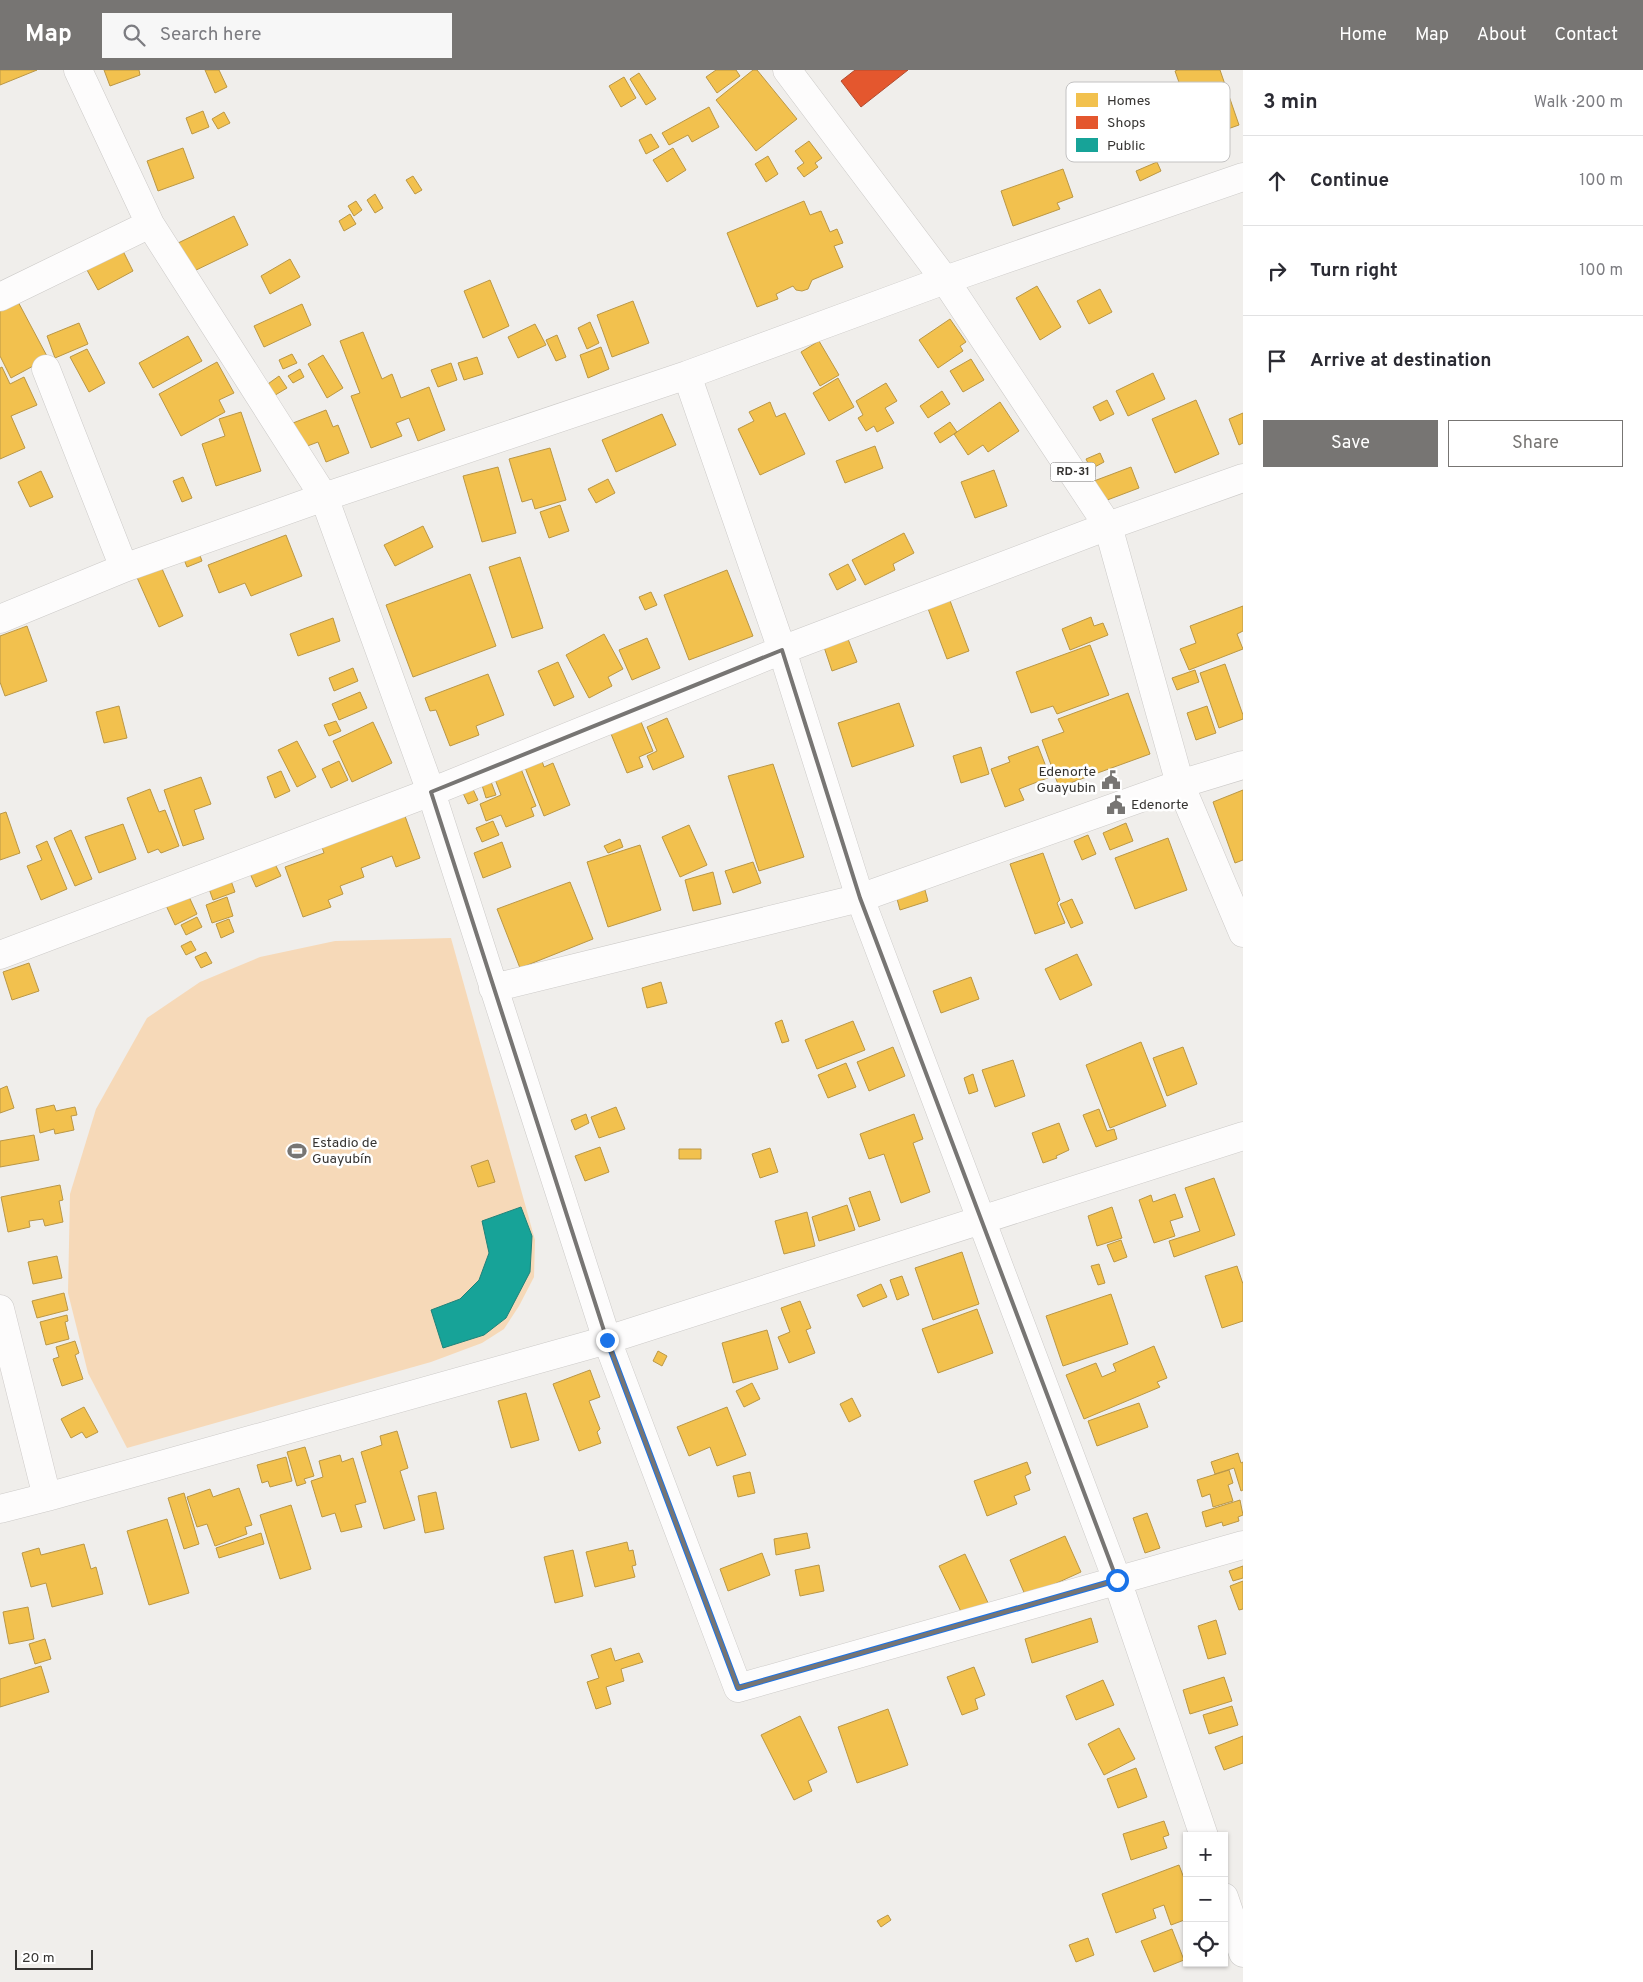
<!DOCTYPE html>
<html lang="en">
<head>
<meta charset="utf-8">
<style>
  :root { --surface:#fff; --page:#f7f7f7; --text:#2b2b33; --muted:#7c7c81; --line:#e1e1e2; --accent:#777573 }
  body { margin:0; font-family:Overpass,sans-serif; background:var(--page); color:var(--text) }
  .controls { position:absolute; right:15px; bottom:15px; display:grid; overflow:hidden; border-radius:0px; box-shadow:0 1px 4px #0004 }
  .controls button { width:45px; height:45px; display:grid; place-items:center; padding:0; border:0; border-bottom:1px solid var(--line); background:var(--surface); color:var(--text); font:25px sans-serif }
  .scale { position:absolute; left:15px; bottom:12px; width:78px; box-sizing:border-box; padding-left:5px; border:2px solid #363432; border-top:0; font-size:14px; line-height:18px; white-space:nowrap; color:#363432; -webkit-text-stroke:4px #fff; paint-order:stroke }
  .stop { position:absolute; width:15px; height:15px; margin:-11px; border:4px solid #1a73e8; border-radius:50%; background:#fff }
  .stop.end { background:#1a73e8; border-color:#fff; box-shadow:0 1px 5px #0008 }
  .list { margin:0; padding:0; list-style:none }
  h2 { display:flex; justify-content:space-between; align-items:center; height:65px; margin:0; padding:0 20px; font-size:21px }
  h2 small { font-size:16px; font-weight:400; color:var(--muted) }
  .list li { display:grid; grid-template-columns:32px 1fr auto; gap:15px; align-items:center; box-sizing:border-box; height:90px; padding:0 20px; border-top:1px solid var(--line) }
  .list b { display:block; font-size:19px; white-space:nowrap }
  .list em { font-size:16px; font-style:normal; color:var(--muted) }
  .actions { display:flex; gap:10px; padding:15px 20px }
  .actions a { flex:1; padding:11px 0; border:1px solid var(--accent); border-radius:0px; text-align:center; font-size:18px; color:var(--accent) }
  .actions .main { background:var(--accent); color:#fff }
  .icon { flex:none; width:28px; height:28px; fill:none; stroke:currentColor; stroke-width:2; stroke-linecap:round; stroke-linejoin:round }
  .map { position:relative; flex:none; width:1243px; height:1912px; overflow:hidden }
  header { display:flex; align-items:center; gap:30px; box-sizing:border-box; height:70px; padding:0 25px; background:var(--accent); color:#fff }
  header strong { font-size:24px }
  nav { display:flex; gap:28px; margin-inline-start:auto; font-size:18px }
  .search { width:350px; height:45px; background:var(--page); display:flex; align-items:center; gap:12px; box-sizing:border-box; padding:0 18px; border-radius:0px; color:var(--muted); font-size:19px }
  main { display:flex }
  aside { flex:1; background:var(--surface) }
  .map>svg:first-child { display:block }
  .green { fill:#f6d9b8 }
  .homes { fill:#f2c14e; stroke:#ba9746 }
  .shops { fill:#e4572e; stroke:#b04c2f }
  .public { fill:#17a398; stroke:#208279 }
  .lines { fill:none; stroke-linecap:round; stroke-linejoin:round }
  .minor-casing { stroke:#cccac8; stroke-width:29 }
  .major-casing { stroke:#cccac8; stroke-width:29 }
  .minor { stroke:#fdfcfc; stroke-width:28 }
  .major { stroke:#fdfcfc; stroke-width:28 }
  .route { stroke:#1a73e8; stroke-width:6 }
  .marked { fill:none; stroke:#777573; stroke-width:4; stroke-linejoin:round }
  .labels { text-anchor:middle; dominant-baseline:central; stroke-width:5; stroke-linejoin:round; paint-order:stroke }
  .shield { fill:#fff; stroke:#727170; stroke-width:1 }
  .shield-label { font-size:12px; font-weight:bold; fill:#363432 }
  .poi-label { font-size:14px; fill:#363432; stroke:#fff; text-anchor:start }
  .key { fill:#fff; stroke:#c3c2c2; stroke-width:1 }
  .key-label { font-size:14px; fill:#363432 }
</style>
</head>
<body>
<header>
<strong>Map</strong>
<div class="search"><svg class="icon" aria-label="search" viewBox="0 0 24 24"><circle cx="10" cy="10" r="6"/><path d="M15 15l6 6"/></svg>Search here</div>
<nav><a>Home</a><a>Map</a><a>About</a><a>Contact</a></nav>
</header>
<main>
<div class="map">
<svg width="1243" height="1912" viewBox="0 0 1243 1912">
  <rect width="100%" height="100%" fill="#f0eeeb"/>
  <path class="green" d="M451,868L535,1170L534,1207L519,1236L504,1259L482,1273L431,1292L127,1378L88,1303L68,1223L70,1124L96,1039L147,948L200,912L260,887L335,871Z"/>
  <path class="homes" d="M0,0H37L0,15Z
    M104,0H139L140,5L110,16Z
    M205,0H219L227,17L215,23Z
    M716,0H736L740,6L717,23L706,7Z
    M753,0H757L797,49L756,81L716,30Z
    M1178,0H1220L1239,55L1199,69L1175,1Z
    M639,3L656,29L646,35L630,9Z
    M624,7L636,28L621,37L609,16Z
    M709,37L719,57L692,72L688,65L669,75L662,63Z
    M203,41L209,57L192,64L186,48Z
    M224,42L230,53L218,59L212,49Z
    M651,64L659,77L646,84L639,70Z
    M809,71L822,88L815,93L818,97L804,107L797,98L804,93L795,81Z
    M183,78L194,108L158,121L147,91Z
    M673,78L686,100L667,112L653,90Z
    M768,86L778,104L766,112L755,94Z
    M1157,92L1161,101L1140,111L1136,101Z
    M1063,99L1073,127L1057,133L1060,139L1013,156L1001,121Z
    M413,106L422,120L415,124L406,110Z
    M375,124L383,138L375,143L367,130Z
    M356,131L362,140L354,146L348,136Z
    M804,131L810,145L821,141L830,162L837,159L843,173L834,176L843,197L812,210L808,219L802,221L796,220L793,216L776,224L778,229L757,237L727,163Z
    M350,144L356,154L344,161L339,151Z
    M234,146L248,175L190,203L176,174Z
    M123,181L133,201L98,220L87,200Z
    M290,189L300,207L270,224L261,206Z
    M490,210L509,256L483,268L464,221Z
    M1037,216L1061,257L1040,270L1016,228Z
    M1100,219L1112,242L1089,254L1077,231Z
    M16,228L48,288L11,308L0,286V236Z
    M633,231L649,273L612,287L597,245Z
    M302,234L311,255L264,277L254,256Z
    M950,249L966,272L960,276L963,281L938,298L919,270Z
    M590,252L599,273L587,279L578,258Z
    M79,253L88,274L55,288L47,266Z
    M535,254L546,275L518,288L508,267Z
    M363,262L382,309L392,304L401,328L429,317L445,360L418,371L409,348L396,353L402,366L371,378L351,326L360,323L340,271Z
    M557,265L566,287L556,291L546,270Z
    M188,266L202,291L153,318L139,293Z
    M819,271L839,305L820,316L801,282Z
    M601,277L609,299L588,308L580,285Z
    M87,279L105,313L89,322L70,287Z
    M292,284L297,293L283,299L279,290Z
    M323,285L343,318L327,328L308,294Z
    M477,287L483,304L464,310L458,293Z
    M971,289L984,310L963,322L950,301Z
    M217,292L234,323L219,330L225,342L181,366L159,324Z
    M451,293L457,310L438,317L431,300Z
    M2,297L10,314L24,307L37,335L11,346L25,378L0,389V298Z
    M300,299L304,307L293,313L288,306Z
    M1153,303L1165,329L1128,346L1116,321Z
    M279,306L287,318L272,327L265,316Z
    M838,308L854,337L829,351L813,323Z
    M886,313L897,331L885,338L894,353L877,362L874,356L866,361L858,348L863,345L856,331Z
    M942,321L950,334L928,348L920,336Z
    M1107,330L1114,344L1100,351L1093,337Z
    M1196,330L1219,384L1175,403L1152,349Z
    M770,332L776,347L785,343L805,384L760,405L738,359L754,351L749,342Z
    M1000,332L1019,361L988,382L983,375L968,385L954,364Z
    M326,340L333,357L338,355L349,383L326,392L318,372L302,378L293,353Z
    M241,342L261,401L216,416L202,374L225,366L219,349Z
    M1243,343V373L1239,375L1229,349Z
    M662,344L676,375L616,402L602,370Z
    M950,352L957,362L940,373L934,363Z
    M875,376L883,398L845,413L836,391Z
    M550,378L566,430L535,439L532,429L522,432L509,389Z
    M1100,383L1104,392L1091,399L1086,389Z
    M498,397L516,463L482,472L463,406Z
    M1131,397L1139,418L1102,432L1094,411Z
    M994,400L1007,436L975,448L961,412Z
    M41,401L53,427L30,437L18,412Z
    M183,407L192,428L182,432L173,411Z
    M608,409L615,423L596,433L588,419Z
    M560,435L569,461L549,468L540,442Z
    M423,456L433,477L395,496L384,475Z
    M904,463L914,483L893,494L895,500L865,515L852,490Z
    M286,465L302,506L251,526L245,513L219,523L208,495Z
    M196,475L202,491L187,497L181,482Z
    M520,487L543,558L512,568L489,497Z
    M159,492L183,546L159,557L135,503Z
    M848,494L856,510L837,520L829,504Z
    M727,500L753,566L689,590L664,525Z
    M470,504L496,576L413,607L386,535Z
    M651,522L657,535L645,540L639,527Z
    M949,528L969,581L947,589L927,536Z
    M1243,536V561L1237,564L1243,579L1189,600L1180,579L1196,573L1190,556Z
    M1091,547L1094,556L1103,553L1108,565L1070,580L1062,559Z
    M333,548L340,571L298,586L290,564Z
    M27,556L47,611L5,626L0,612V566Z
    M604,564L623,599L608,607L612,616L589,628L566,585Z
    M647,568L660,598L632,610L619,580Z
    M848,569L857,592L832,601L824,577Z
    M1090,575L1109,625L1057,644L1053,636L1031,643L1016,602Z
    M558,592L574,627L554,636L538,601Z
    M1225,594L1243,645V649L1219,658L1200,603Z
    M353,598L358,611L334,621L329,608Z
    M1195,600L1199,612L1177,620L1172,608Z
    M488,604L504,645L476,656L479,665L450,676L436,640L430,641L425,628Z
    M360,622L367,638L339,650L332,634Z
    M1128,623L1150,684L1059,717L1042,670L1064,662L1058,649Z
    M899,633L914,676L852,697L838,653Z
    M119,636L127,668L104,673L96,642Z
    M1207,636L1216,663L1196,670L1187,643Z
    M639,647L653,681L639,687L643,697L627,703L609,659Z
    M667,648L684,687L653,700L647,686L657,681L647,657Z
    M336,651L341,661L329,666L324,655Z
    M373,652L392,693L352,712L333,671Z
    M297,671L316,707L297,717L278,680Z
    M1038,676L1050,707L1019,719L1024,730L1005,737L991,699L1010,692L1008,687Z
    M981,677L989,704L961,713L953,686Z
    M541,688L544,697L553,693L570,735L544,746L524,695Z
    M339,691L348,710L331,718L322,699Z
    M519,694L536,736L531,738L534,746L506,757L501,745L486,751L480,734L501,725L493,704Z
    M773,694L804,787L759,801L728,706Z
    M281,701L290,721L275,728L267,707Z
    M201,707L211,734L194,740L204,769L183,776L164,720Z
    M490,709L496,725L486,728L481,712Z
    M472,717L478,730L468,734L462,721Z
    M150,719L159,742L165,740L179,776L161,783L158,779L148,783L127,728Z
    M1243,720V790L1235,793L1213,732Z
    M6,742L20,783L0,790V744Z
    M405,746L420,788L396,797L392,786L361,798L364,807L340,816L343,824L328,830L331,837L303,847L285,797L324,783L322,777Z
    M493,751L499,765L482,772L476,758Z
    M1126,753L1133,771L1110,780L1103,763Z
    M123,754L136,789L99,803L85,767Z
    M689,755L707,795L680,807L662,767Z
    M71,760L92,809L75,816L54,768Z
    M1088,765L1096,784L1082,790L1074,771Z
    M1168,768L1187,820L1135,839L1115,788Z
    M620,769L623,777L608,783L604,776Z
    M47,771L67,819L41,830L27,796L42,790L36,776Z
    M502,772L511,797L483,808L474,783Z
    M640,775L661,840L608,857L587,792Z
    M1043,783L1060,830L1057,833L1065,853L1035,864L1010,794Z
    M272,788L281,806L256,817L248,799Z
    M753,792L761,813L733,823L725,801Z
    M713,802L721,834L693,841L685,810Z
    M230,808L235,822L213,830L208,816Z
    M570,812L593,869L520,898L497,839Z
    M185,818L197,844L175,855L163,829Z
    M925,820L928,831L900,840L897,829Z
    M227,827L233,846L212,853L206,835Z
    M1072,829L1083,853L1071,858L1060,834Z
    M197,847L202,857L186,865L181,855Z
    M229,849L234,862L221,868L216,854Z
    M191,871L196,880L186,885L181,876Z
    M206,882L212,893L201,898L195,887Z
    M1077,884L1092,915L1060,930L1045,899Z
    M29,893L39,921L12,930L3,902Z
    M971,907L979,929L941,943L933,921Z
    M661,912L667,933L647,938L642,918Z
    M782,950L789,971L782,973L775,953Z
    M853,951L865,980L817,999L805,970Z
    M1141,972L1166,1036L1110,1058L1086,995Z
    M893,977L905,1006L869,1021L857,992Z
    M1183,977L1197,1014L1167,1026L1153,988Z
    M1013,990L1025,1026L995,1037L982,1000Z
    M846,993L856,1017L828,1028L818,1005Z
    M973,1004L978,1021L969,1024L964,1008Z
    M7,1016L14,1038L0,1043V1019Z
    M54,1035L56,1041L75,1037L77,1045L71,1046L74,1060L55,1064L54,1059L40,1063L36,1039Z
    M616,1037L625,1059L599,1068L591,1047Z
    M1099,1039L1107,1061L1114,1059L1117,1069L1096,1077L1083,1045Z
    M586,1044L589,1053L575,1060L571,1050Z
    M914,1044L923,1069L913,1073L930,1122L901,1133L884,1084L869,1089L860,1064Z
    M1059,1053L1069,1080L1056,1086L1057,1088L1043,1093L1032,1063Z
    M34,1065L39,1090L0,1097V1071Z
    M600,1077L609,1102L585,1111L575,1086Z
    M770,1078L778,1102L760,1108L752,1084Z
    M679,1079H701V1089H679Z
    M488,1090L495,1112L478,1117L471,1096Z
    M1214,1108L1235,1165L1174,1187L1169,1171L1200,1161L1185,1118Z
    M60,1115L63,1130L59,1131L63,1152L45,1156L43,1149L29,1151L30,1157L8,1162L1,1127Z
    M870,1121L880,1150L859,1157L849,1128Z
    M1175,1124L1183,1147L1170,1151L1175,1166L1154,1173L1139,1130L1151,1125L1153,1132Z
    M847,1135L855,1160L819,1171L812,1147Z
    M1112,1137L1122,1168L1097,1176L1088,1146Z
    M807,1142L815,1176L784,1184L775,1151Z
    M1121,1170L1127,1187L1114,1192L1107,1175Z
    M962,1182L979,1234L933,1250L915,1198Z
    M57,1186L62,1208L33,1214L28,1192Z
    M1099,1194L1105,1213L1098,1215L1091,1196Z
    M1237,1196L1243,1214V1251L1222,1258L1205,1206Z
    M902,1206L909,1225L897,1230L890,1210Z
    M881,1214L887,1227L863,1237L857,1225Z
    M64,1223L68,1240L37,1248L32,1231Z
    M1111,1224L1128,1274L1063,1296L1046,1246Z
    M800,1231L811,1258L806,1260L815,1283L789,1293L778,1267L790,1262L781,1238Z
    M977,1239L993,1283L938,1303L922,1259Z
    M67,1245L68,1251L65,1252L69,1269L46,1275L40,1252Z
    M767,1260L778,1299L733,1313L722,1273Z
    M75,1271L79,1283L75,1285L83,1309L62,1316L53,1289L59,1287L56,1277Z
    M1154,1276L1167,1308L1157,1312L1160,1317L1084,1349L1066,1305L1096,1293L1102,1307L1116,1301L1113,1294Z
    M658,1281L667,1286L662,1296L653,1291Z
    M590,1300L600,1327L589,1331L600,1359L597,1362L601,1373L579,1381L553,1314Z
    M752,1313L760,1329L744,1337L736,1321Z
    M526,1323L539,1370L511,1378L498,1331Z
    M852,1328L861,1346L849,1352L840,1334Z
    M1139,1333L1148,1357L1097,1376L1088,1351Z
    M84,1337L98,1362L86,1368L82,1362L71,1368L61,1349Z
    M727,1337L746,1385L717,1396L710,1377L689,1386L677,1357Z
    M397,1361L408,1398L400,1401L415,1450L384,1459L361,1382L382,1375L380,1366Z
    M305,1377L314,1406L304,1409L306,1413L297,1416L287,1382Z
    M1238,1383L1241,1393L1243,1392V1420L1241,1421L1234,1398L1215,1404L1211,1392Z
    M340,1385L342,1392L353,1388L366,1432L355,1435L362,1457L341,1462L335,1443L322,1447L311,1411L323,1407L319,1391Z
    M286,1387L292,1411L270,1417L268,1411L262,1413L257,1395Z
    M1027,1392L1031,1403L1025,1406L1030,1420L1014,1426L1017,1434L987,1446L974,1411Z
    M1229,1400L1233,1413L1228,1415L1233,1431L1213,1437L1210,1424L1202,1427L1197,1410Z
    M750,1402L755,1423L738,1427L733,1406Z
    M239,1418L252,1455L245,1457L247,1464L215,1476L207,1454L197,1457L187,1427L210,1419L213,1427Z
    M436,1422L444,1459L425,1463L418,1426Z
    M184,1423L199,1474L184,1479L168,1428Z
    M1240,1430L1243,1445L1238,1447L1239,1451L1223,1456L1222,1452L1206,1457L1202,1442Z
    M291,1435L311,1499L280,1509L260,1445Z
    M1147,1443L1160,1478L1145,1483L1133,1448Z
    M167,1449L189,1523L149,1535L127,1461Z
    M261,1463L264,1474L219,1488L216,1478Z
    M807,1463L810,1478L776,1485L774,1469Z
    M1065,1466L1081,1502L1026,1527L1010,1490Z
    M627,1472L629,1481L633,1480L636,1495L632,1496L635,1507L595,1517L586,1482Z
    M84,1474L91,1499L96,1497L103,1524L52,1537L46,1513L31,1517L22,1483L39,1478L41,1485Z
    M573,1480L583,1526L555,1533L544,1487Z
    M762,1483L770,1505L728,1521L720,1499Z
    M965,1484L990,1537L965,1550L939,1496Z
    M819,1495L824,1521L800,1526L795,1500Z
    M1243,1496V1508L1233,1511L1229,1501Z
    M1243,1511V1539L1239,1540L1230,1516Z
    M28,1537L34,1569L9,1574L3,1542Z
    M1091,1548L1098,1572L1032,1593L1025,1569Z
    M1216,1550L1226,1584L1208,1589L1198,1556Z
    M45,1569L51,1589L35,1594L29,1574Z
    M611,1578L615,1591L639,1583L643,1592L621,1599L624,1611L606,1617L611,1634L596,1639L587,1612L599,1608L591,1585Z
    M41,1596L49,1622L0,1637V1609Z
    M974,1597L985,1625L975,1629L978,1639L962,1645L947,1607Z
    M1224,1607L1232,1631L1190,1644L1183,1620Z
    M1103,1610L1114,1635L1076,1650L1066,1626Z
    M1232,1636L1238,1655L1209,1664L1203,1645Z
    M888,1639L908,1695L857,1713L838,1657Z
    M800,1646L827,1702L808,1711L812,1721L794,1730L761,1665Z
    M1119,1658L1135,1689L1104,1705L1088,1674Z
    M1243,1666V1693L1224,1700L1215,1677Z
    M1136,1698L1147,1727L1118,1738L1107,1709Z
    M1164,1751L1169,1765L1163,1767L1167,1778L1131,1790L1123,1764Z
    M1179,1795L1187,1816V1849L1171,1855L1164,1835L1153,1839L1156,1848L1116,1863L1102,1824Z
    M888,1845L891,1850L881,1857L877,1851Z
    M1172,1859L1184,1890L1154,1902L1141,1871Z
    M1088,1868L1094,1885L1076,1892L1069,1875Z"/>
  <path class="shops" d="M855,0H908L861,37L841,11Z"/>
  <path class="public" d="M521,1137L532,1166L530,1202L506,1248L484,1265L443,1278L431,1240L460,1229L479,1210L489,1183L482,1151Z"/>
  <g class="lines">
    <g class="minor-casing">
      <path id="minor" d="M78,0L150,154L324,427L431,722L607,1270L738,1618L1243,1475
        M0,227L150,154
        M46,299L124,498
        M687,305L782,580L860,828L1117,1510L1204,1766
        M0,549L124,498L324,427L687,305L945,210L1243,107
        M0,885L431,722L782,580L1108,456L1243,408
        M493,918L860,828L1180,714L1243,695
        M0,1239L47,1427
        M0,1439L47,1427L607,1270L1243,1066
        M1224,1827L1243,1883"/>
    </g>
    <g class="major-casing">
      <path id="major" d="M787,0L945,210L1108,456L1180,714L1243,863"/>
    </g>
    <use href="#minor" class="minor"/>
    <use href="#major" class="major"/>
  </g>
  <g class="lines">
    <path class="route" d="M607,1270L738,1618L1117,1510"/>
  </g>
  <path class="marked" d="M782,580L860,828L1117,1510L738,1618L607,1270L431,722Z"/>
  <defs>
    <g id="civic-bare" transform="scale(1.5)"><path d="M-.6-6.5H3V-4.5H.6V-3L4-1V1h2V6H-6V1h2V-1L-.6-3ZM-1.2 2.5V6h2.4V2.5Z" fill="#777573" stroke="#fff" stroke-width="2.5" paint-order="stroke"/></g>
    <g id="stadium-bare" transform="scale(1.5)"><path d="M0-5a6.5 5 0 1 0 0 10a6.5 5 0 1 0 0-10ZM-3.5-1.8h7v3.6h-7Z" fill="#777573" stroke="#fff" stroke-width="2.5" paint-order="stroke"/></g>
  </defs>
  <g fill-rule="evenodd">
    <use href="#civic-bare" x="1111" y="710"/>
    <use href="#civic-bare" x="1116" y="735"/>
    <use href="#stadium-bare" x="297" y="1081"/>
  </g>
  <g class="labels">
    <rect class="shield" x="1050.5" y="392.5" width="45" height="19" rx="4"/>
    <g class="shield-label">
      <text x="1073" y="402">RD-31</text>
    </g>
    <g class="poi-label">
      <text x="1096" y="702" text-anchor="end">Edenorte<tspan x="1096" dy="16">Guayubin</tspan></text>
      <text x="1131" y="735">Edenorte</text>
      <text x="312" y="1073">Estadio de<tspan x="312" dy="16">Guayubín</tspan></text>
    </g>
  </g>
  <rect x="1066" y="12" width="164" height="80" rx="8" class="key"/>
  <rect x="1076" y="23" width="22" height="14" fill="#f2c14e"/>
  <rect x="1076" y="46" width="22" height="13" fill="#e4572e"/>
  <rect x="1076" y="68" width="22" height="14" fill="#17a398"/>
  <g class="key-label">
    <text x="1107" y="35">Homes</text>
    <text x="1107" y="57">Shops</text>
    <text x="1107" y="80">Public</text>
  </g>
</svg>
<div class="controls">
<button>+</button>
<button>−</button>
<button><svg class="icon" aria-label="locate" viewBox="0 0 24 24"><circle cx="12" cy="12" r="6"/><path d="M12 2v4M12 18v4M2 12h4M18 12h4"/></svg></button>
</div>
<div class="scale">20 m</div>
<div class="stop" style="left:1117px;top:1510px"></div>
<div class="stop end" style="left:607px;top:1270px"></div>
</div>
<aside>
<h2>3 min<small>Walk · 200 m</small></h2>
<ul class="list">
<li><svg class="icon" aria-label="ahead" viewBox="0 0 24 24"><path d="M12 20V5M6 11l6-6 6 6"/></svg><div><b>Continue</b></div><em>100 m</em></li>
<li><svg class="icon" aria-label="right" viewBox="0 0 24 24"><path d="M7 20v-9h11M14 6l5 5-5 5"/></svg><div><b>Turn right</b></div><em>100 m</em></li>
<li><svg class="icon" aria-label="arrive" viewBox="0 0 24 24"><path d="M6 21V4h12l-3 4 3 4H6"/></svg><div><b>Arrive at destination</b></div></li>
</ul>
<div class="actions"><a class="main">Save</a><a>Share</a></div>
</aside>
</main>
</body>
</html>
